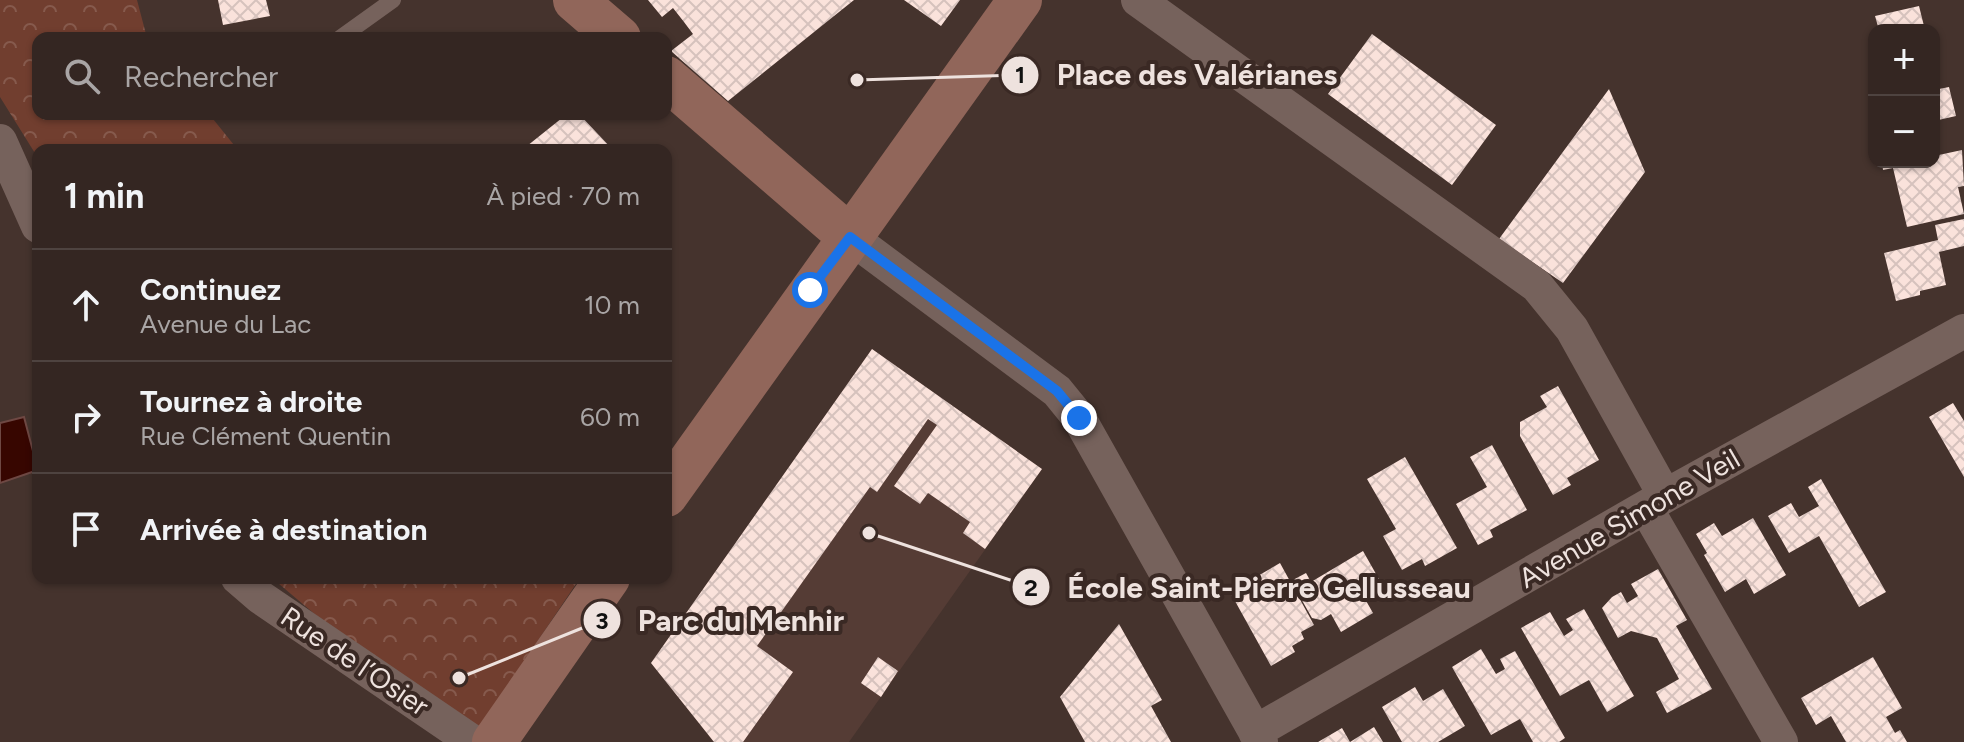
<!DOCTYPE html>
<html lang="fr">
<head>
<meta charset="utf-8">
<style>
  :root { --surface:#342622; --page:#3c2e2a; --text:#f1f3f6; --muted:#a9a5a5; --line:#4e4340 }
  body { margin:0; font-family:Figtree,sans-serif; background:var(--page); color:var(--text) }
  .controls { position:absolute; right:24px; top:24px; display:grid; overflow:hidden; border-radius:16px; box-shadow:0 2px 6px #0004 }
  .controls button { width:72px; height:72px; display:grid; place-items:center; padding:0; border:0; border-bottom:2px solid var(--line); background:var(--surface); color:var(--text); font:40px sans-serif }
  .stop { position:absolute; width:24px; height:24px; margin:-18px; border:6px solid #1a73e8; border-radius:50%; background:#fff }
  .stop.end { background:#1a73e8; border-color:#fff; box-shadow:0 2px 8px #0008 }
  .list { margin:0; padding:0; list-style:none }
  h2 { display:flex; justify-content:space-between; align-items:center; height:104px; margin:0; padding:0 32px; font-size:34px }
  h2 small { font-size:26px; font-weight:400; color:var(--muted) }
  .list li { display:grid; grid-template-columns:52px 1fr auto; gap:24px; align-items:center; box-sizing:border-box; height:112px; padding:0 32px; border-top:2px solid var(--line) }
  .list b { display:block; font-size:30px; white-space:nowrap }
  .list p { margin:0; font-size:26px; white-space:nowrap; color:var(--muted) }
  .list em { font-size:26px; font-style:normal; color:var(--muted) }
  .icon { flex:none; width:44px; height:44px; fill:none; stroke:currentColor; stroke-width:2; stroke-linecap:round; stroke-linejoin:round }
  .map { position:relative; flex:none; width:1964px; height:742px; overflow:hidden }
  .search { position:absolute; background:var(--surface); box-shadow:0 2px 6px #0004; left:32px; top:32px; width:640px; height:88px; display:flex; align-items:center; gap:20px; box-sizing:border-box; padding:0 28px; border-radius:16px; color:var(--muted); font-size:30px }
  .panel { position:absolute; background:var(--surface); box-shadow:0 2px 6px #0004; left:32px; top:144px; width:640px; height:440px; border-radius:16px }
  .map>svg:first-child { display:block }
  .built { fill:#553c35 }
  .forest { fill:url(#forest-crowns) }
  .water { fill:#370600; stroke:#6e4843; stroke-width:2 }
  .building { fill:url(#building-cross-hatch) }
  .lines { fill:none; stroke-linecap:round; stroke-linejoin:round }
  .lane { stroke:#76625c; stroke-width:16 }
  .street { stroke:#76625c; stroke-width:34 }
  .secondary { stroke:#91665a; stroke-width:44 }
  .route { stroke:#1a73e8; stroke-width:10 }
  .labels { text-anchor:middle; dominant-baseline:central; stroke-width:8; stroke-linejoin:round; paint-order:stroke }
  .street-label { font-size:28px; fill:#eee2de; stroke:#3a2924 }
  .leader { fill:none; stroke:#eee2de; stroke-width:3 }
  .callout-dot { fill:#eee2de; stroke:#3a2924; stroke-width:3 }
  .mark-label { font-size:24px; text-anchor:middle; font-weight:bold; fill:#111 }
  .callout-label { font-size:30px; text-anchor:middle; font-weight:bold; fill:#eee2de; stroke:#3a2924; stroke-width:8; stroke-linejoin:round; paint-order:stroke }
</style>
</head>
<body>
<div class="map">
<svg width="1964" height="742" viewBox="0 0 1964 742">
  <defs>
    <pattern id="forest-crowns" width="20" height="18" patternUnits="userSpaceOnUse" patternTransform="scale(2)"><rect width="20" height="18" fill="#713e2f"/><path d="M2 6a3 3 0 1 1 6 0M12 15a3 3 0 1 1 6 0" fill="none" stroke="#865a4d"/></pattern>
    <pattern id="building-cross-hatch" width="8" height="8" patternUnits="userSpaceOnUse" patternTransform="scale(2)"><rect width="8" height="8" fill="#fae2db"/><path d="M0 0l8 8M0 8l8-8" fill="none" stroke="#d6c2bd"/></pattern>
  </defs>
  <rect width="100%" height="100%" fill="#45332d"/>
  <path class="built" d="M872,349L1042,469L849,742H714L651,663Z"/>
  <path class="forest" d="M0,0H137L147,38H38V114H209L238,150H38V158L0,97Z
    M272,578H580L479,728L330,627Z"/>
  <path class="water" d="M24,417L38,470L0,483V423Z"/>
  <path class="building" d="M218,0H266L270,16L223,25Z
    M648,0H854L728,101L671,51L693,34L684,22L673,8L662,17Z
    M904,0H960L941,26Z
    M1919,6L1924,26L1911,30H1879L1875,16Z
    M1372,34L1496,125L1452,185L1328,94Z
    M1949,87L1956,116L1934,121V90Z
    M1609,89L1645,172L1563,283L1499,239Z
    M567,114H579L613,150H522Z
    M1962,150L1964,186L1958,187L1964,214L1907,227L1893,168L1883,170L1882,162H1934V156Z
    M1964,219V246L1939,252L1946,285L1920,291V295L1896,301L1884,253L1938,240L1935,225Z
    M872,349L1042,469L985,549L963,533L970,522L928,493L920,504L894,486L937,425L928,419L877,492L870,487L757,646L793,672L743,742H714L651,663Z
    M1558,386L1599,460L1567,478L1571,485L1553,495L1520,436V422L1547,407L1540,396Z
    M1953,403L1964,421V477L1929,417Z
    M1492,445L1527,510L1490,530L1493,537L1478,545L1456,504L1487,487L1470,457Z
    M1405,457L1457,548L1425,566L1422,559L1402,570L1383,536L1396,529L1367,479Z
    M1821,479L1886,592L1859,607L1819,536L1789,553L1768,516L1791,503L1799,517L1819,506L1808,487Z
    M1753,518L1786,575L1754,594L1746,579L1725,592L1704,555L1707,553L1696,534L1714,523L1722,536Z
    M1363,551L1384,588L1365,599L1373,613L1341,632L1331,614L1321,620L1312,618L1291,581L1306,573L1311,582Z
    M1280,563L1314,625L1301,632L1304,639L1292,646L1295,652L1271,666L1230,592Z
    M1658,569L1687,620L1676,626L1712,689L1667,713L1656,692L1679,679L1657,638L1631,631L1618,638L1602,608L1612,597L1621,592L1627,603L1638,596L1631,584Z
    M1584,609L1634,696L1607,712L1589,680L1560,696L1521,628L1550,612L1564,636L1573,630L1566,619Z
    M1119,624L1162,700L1151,706L1171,742H1085L1060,697Z
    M1481,649L1496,674L1505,669L1500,659L1515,651L1565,738L1559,742H1533L1520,719L1491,735L1452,667Z
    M878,657L898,671L881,697L861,683Z
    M1873,657L1902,708L1886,717L1895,733L1900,730L1907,742H1846L1831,716L1816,725L1801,698Z
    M1415,687L1423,701L1443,689L1465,726L1438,742H1402L1382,707Z
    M1374,727L1383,742H1318L1342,728L1350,742Z"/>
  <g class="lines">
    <path class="lane" d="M340,38L393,0"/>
    <path class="street" d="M1138,0L1537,286L1572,329L1665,496
      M0,141L38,226
      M850,237L1057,391L1079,418L1261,742
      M1646,508L1781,742
      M238,578L260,597L473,742
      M1255,732L1665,496L1964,331"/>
    <path class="secondary" d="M575,0L619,38
      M666,78L850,237
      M666,495L1020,0
      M494,742L608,578"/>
  </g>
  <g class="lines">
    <path class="route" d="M810,290L850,237L1057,391L1079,418"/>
  </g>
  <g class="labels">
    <g class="street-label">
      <text transform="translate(1629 518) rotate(-30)">Avenue Simone Veil</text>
      <text transform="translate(355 661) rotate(34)">Rue de l’Osier</text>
    </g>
  </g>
  <path class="leader" d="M857 80L1020 75M869 533L1031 587M459 678L602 620"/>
  <g class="callout-dot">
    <circle cx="857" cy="80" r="8"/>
    <circle cx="869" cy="533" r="8"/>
    <circle cx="459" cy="678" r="8"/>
    <circle cx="1020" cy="75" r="20"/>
    <circle cx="1031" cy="587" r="20"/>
    <circle cx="602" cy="620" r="20"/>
  </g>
  <g class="mark-label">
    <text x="1020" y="83">1</text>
    <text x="1031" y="596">2</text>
    <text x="602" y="629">3</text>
  </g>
  <g class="callout-label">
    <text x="1197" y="85">Place des Valérianes</text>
    <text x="1269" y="598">École Saint-Pierre Gellusseau</text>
    <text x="741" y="631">Parc du Menhir</text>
  </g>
</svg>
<div class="controls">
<button>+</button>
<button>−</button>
</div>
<div class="stop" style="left:810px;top:290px"></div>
<div class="stop end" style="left:1079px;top:418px"></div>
<div class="search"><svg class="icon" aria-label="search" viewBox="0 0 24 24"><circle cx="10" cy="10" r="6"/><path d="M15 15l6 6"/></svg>Rechercher</div>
<section class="panel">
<h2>1 min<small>À pied · 70 m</small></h2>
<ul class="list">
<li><svg class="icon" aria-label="ahead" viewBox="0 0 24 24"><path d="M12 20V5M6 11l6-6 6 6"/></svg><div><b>Continuez</b><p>Avenue du Lac</p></div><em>10 m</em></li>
<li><svg class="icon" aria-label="right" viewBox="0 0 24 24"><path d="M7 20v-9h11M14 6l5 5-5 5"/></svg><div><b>Tournez à droite</b><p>Rue Clément Quentin</p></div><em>60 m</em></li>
<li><svg class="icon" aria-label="arrive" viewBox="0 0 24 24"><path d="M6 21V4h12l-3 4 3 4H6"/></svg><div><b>Arrivée à destination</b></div></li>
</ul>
</section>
</div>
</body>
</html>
